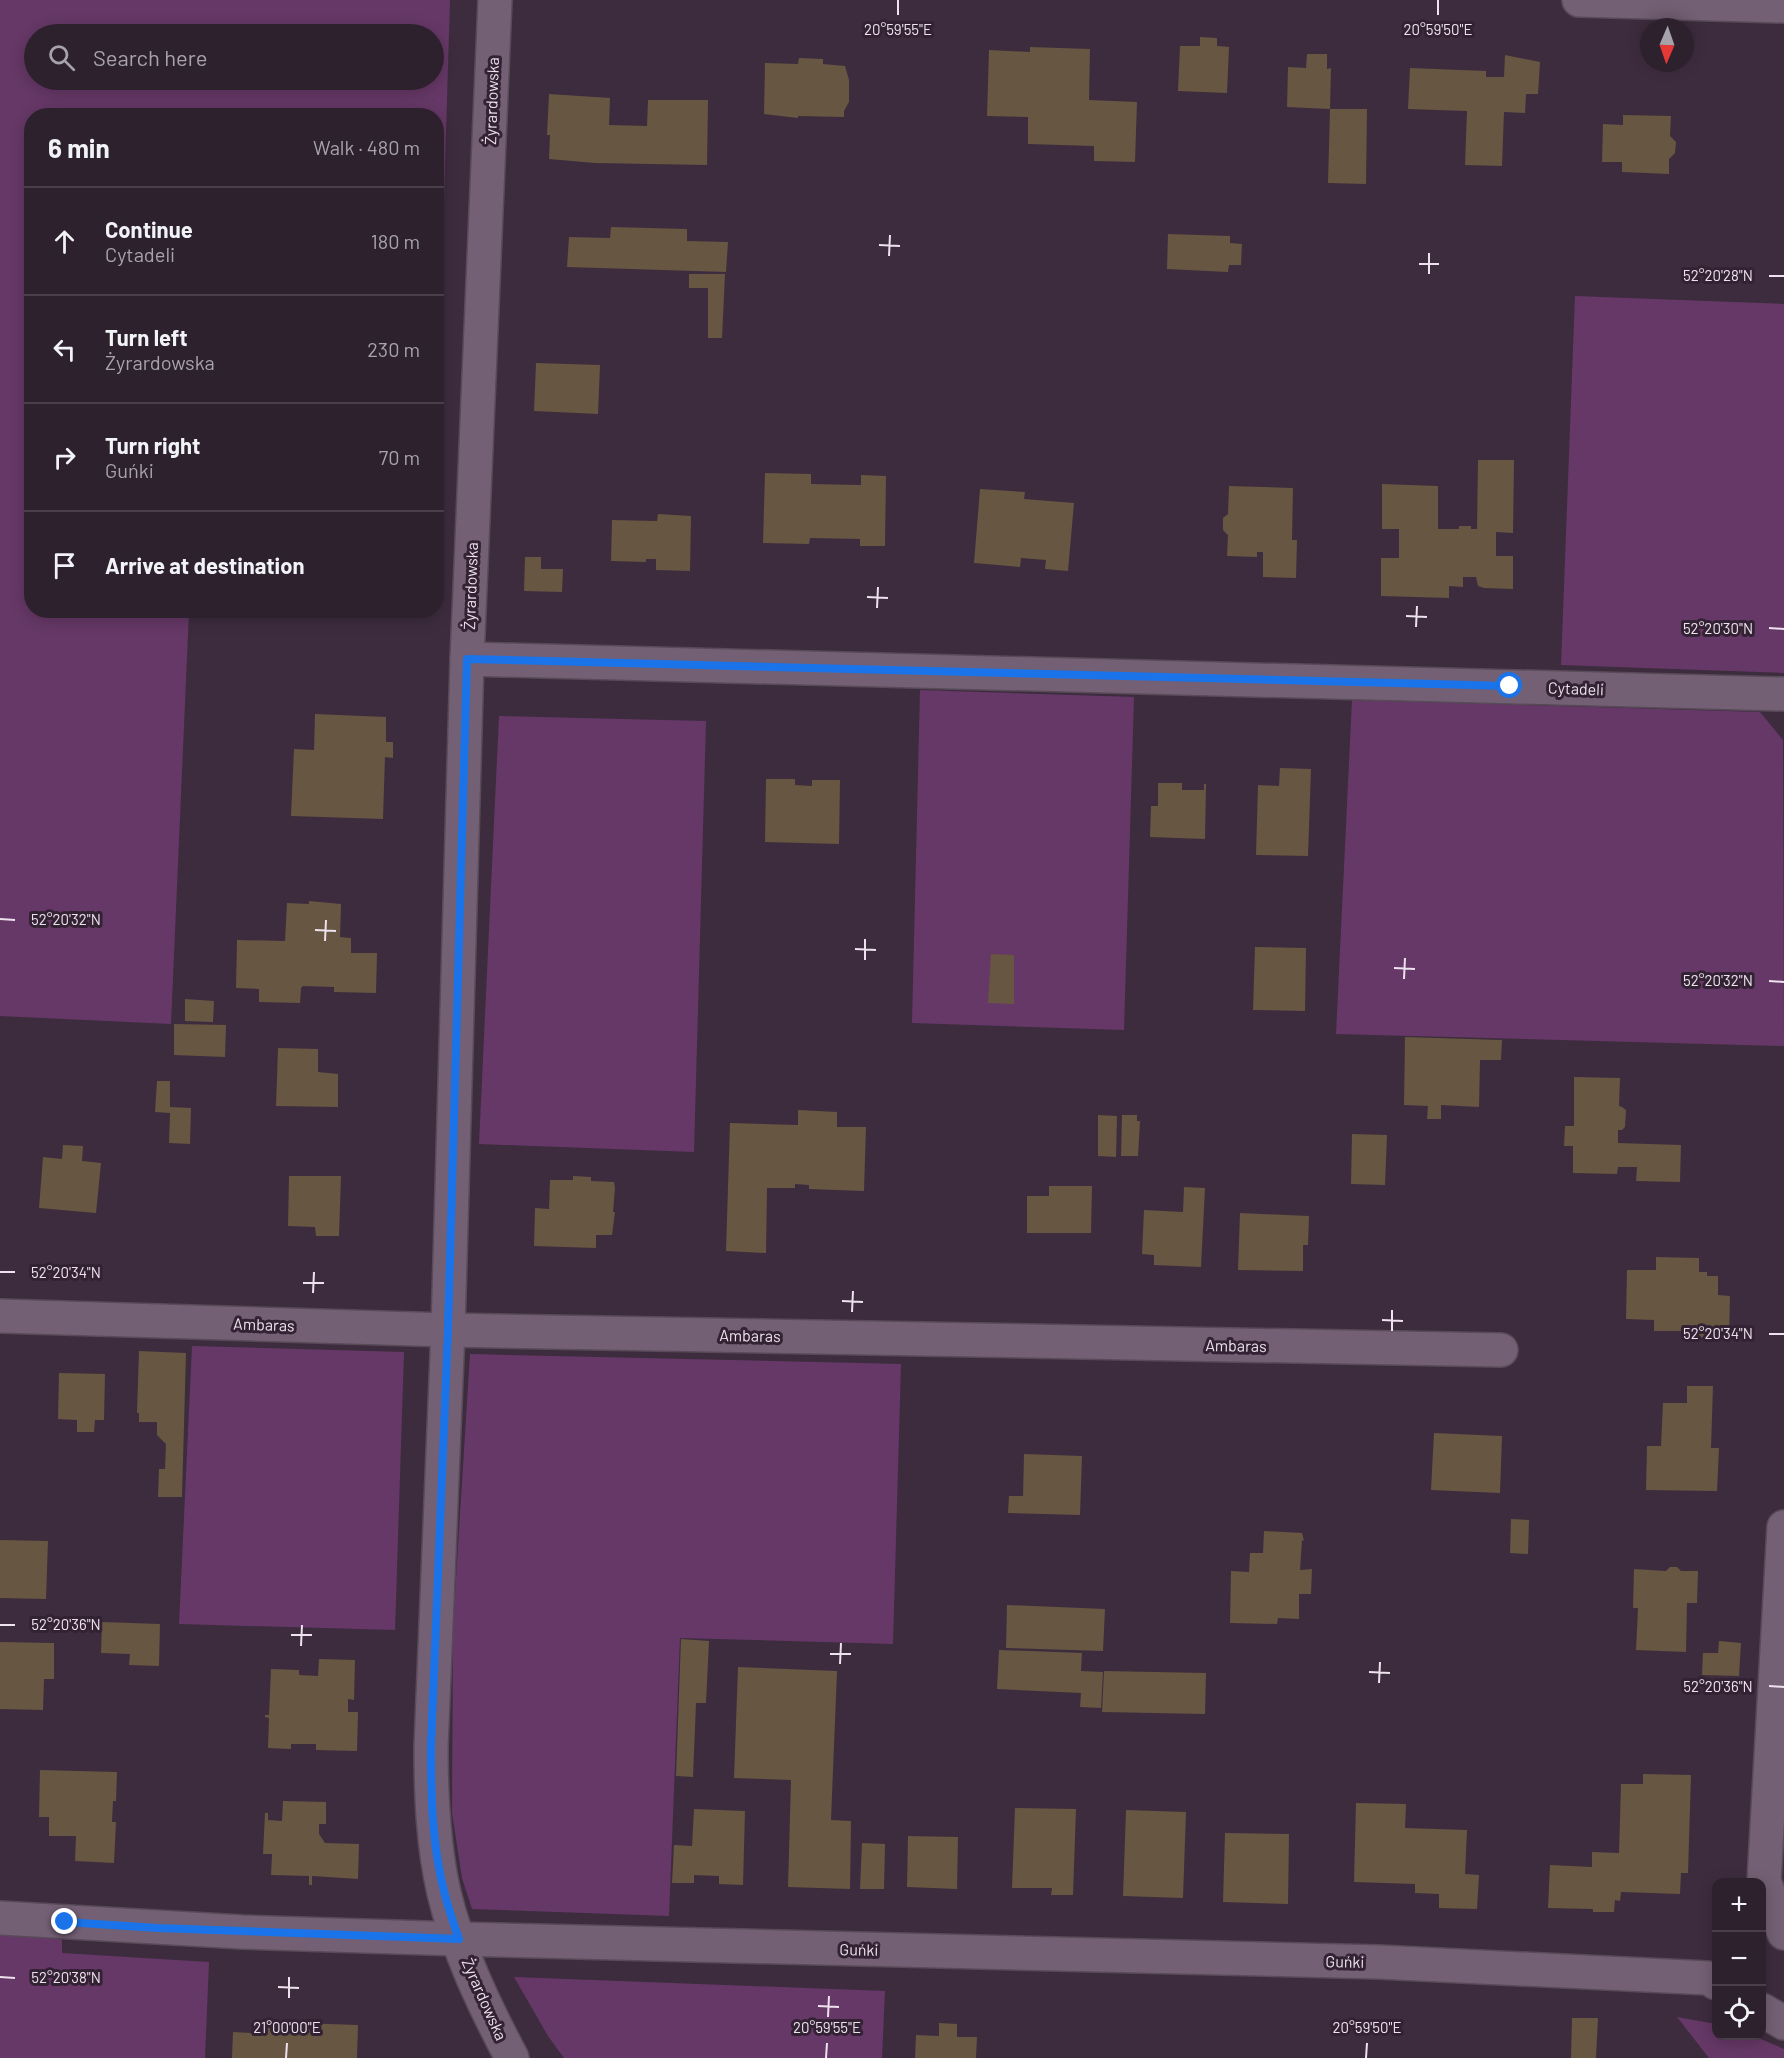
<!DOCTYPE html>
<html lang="en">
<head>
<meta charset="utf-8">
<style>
  :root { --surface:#2e212e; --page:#362936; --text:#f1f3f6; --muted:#a7a3aa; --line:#493e4a }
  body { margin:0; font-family:Barlow,sans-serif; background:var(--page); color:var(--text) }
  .controls { position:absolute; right:18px; bottom:18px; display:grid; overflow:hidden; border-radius:12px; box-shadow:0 3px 15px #0003 }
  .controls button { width:54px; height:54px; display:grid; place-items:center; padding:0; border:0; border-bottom:2px solid var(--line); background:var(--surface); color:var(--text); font:30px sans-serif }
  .compass { position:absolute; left:1640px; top:18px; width:54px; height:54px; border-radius:50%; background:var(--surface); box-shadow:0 3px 15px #0003; rotate:182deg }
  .stop { position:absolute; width:18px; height:18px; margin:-14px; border:4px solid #1a73e8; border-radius:50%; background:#fff }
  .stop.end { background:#1a73e8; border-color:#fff; box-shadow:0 2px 6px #0008 }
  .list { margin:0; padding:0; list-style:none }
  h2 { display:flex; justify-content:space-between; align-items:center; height:78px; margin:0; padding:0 24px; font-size:26px }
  h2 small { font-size:20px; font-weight:400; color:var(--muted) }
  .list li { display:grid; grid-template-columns:39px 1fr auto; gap:18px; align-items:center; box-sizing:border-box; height:108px; padding:0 24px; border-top:2px solid var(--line) }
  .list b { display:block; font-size:22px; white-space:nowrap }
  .list p { margin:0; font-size:20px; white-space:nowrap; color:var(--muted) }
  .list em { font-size:20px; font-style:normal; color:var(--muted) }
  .icon { flex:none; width:33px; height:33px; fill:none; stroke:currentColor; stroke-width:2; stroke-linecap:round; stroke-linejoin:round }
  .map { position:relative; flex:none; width:1784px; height:2058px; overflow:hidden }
  .search { position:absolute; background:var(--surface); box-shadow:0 3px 15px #0003; left:24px; top:24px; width:420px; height:66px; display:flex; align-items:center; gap:15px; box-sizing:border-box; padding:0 21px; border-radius:33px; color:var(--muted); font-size:22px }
  .panel { position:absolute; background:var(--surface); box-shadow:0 3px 15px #0003; left:24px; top:108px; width:420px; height:510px; border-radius:24px }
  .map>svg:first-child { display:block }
  .green { fill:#663867; fill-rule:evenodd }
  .building { fill:#675641 }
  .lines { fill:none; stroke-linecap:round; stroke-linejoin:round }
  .minor-casing { stroke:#584a58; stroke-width:36 }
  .tertiary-casing { stroke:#584a58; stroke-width:36 }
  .minor { stroke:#746074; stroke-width:33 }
  .tertiary { stroke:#746074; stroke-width:33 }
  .route { stroke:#1a73e8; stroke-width:8 }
  .ticks { fill:none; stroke:#ede2ed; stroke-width:2 }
  .labels { text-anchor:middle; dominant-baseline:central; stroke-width:6; stroke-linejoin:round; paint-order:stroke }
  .street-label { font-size:16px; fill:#ede2ed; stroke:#323 }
  .ticks-label { font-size:15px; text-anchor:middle; fill:#ede2ed; stroke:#323; stroke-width:6; stroke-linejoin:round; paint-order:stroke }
</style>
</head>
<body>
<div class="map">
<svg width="1784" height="2058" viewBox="0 0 1784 2058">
  <rect width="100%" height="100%" fill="#3d2c3e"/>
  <path class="green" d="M0,0H450L437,432L436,116H32V610L189,611L171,1024L0,1016ZM34,34H434V80H34Z
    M1575,296L1784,304V673L1561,665Z
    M920,690L1134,697L1124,1030L912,1023Z
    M1352,700L1760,712L1783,740L1784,1046L1336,1034Z
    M499,716L706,721L694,1152L479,1144Z
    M192,1346L404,1352L395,1630L179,1624Z
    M470,1354L901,1364L893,1644L680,1638L669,1916L472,1909L462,1878L452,1813L453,1627Z
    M0,1931L62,1933V1953L209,1962L205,2058H0Z
    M514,1977L885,1991L882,2058H564L548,2036Z
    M1677,2017L1716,2024V2036H1754L1784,2049V2058H1709Z"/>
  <path class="building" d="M1200,37L1217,38V46L1229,47L1227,93L1178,91L1180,46H1200Z
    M1030,47L1090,49L1089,100L1137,102L1135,162L1094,161V146L1028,144V117L987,116L989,50L1030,52Z
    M1307,54H1327V69L1331,68L1330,109L1287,107L1288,67L1306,68Z
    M1505,55L1540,62L1538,94H1526L1525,113L1504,112L1502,166L1465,165L1467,111L1408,109L1410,68L1486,71V77H1504Z
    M799,58L823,59V64L845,66L849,80V102L844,111V117L798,116V118L764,114L765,63L798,64Z
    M549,94L610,98L609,125L647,126L648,100H708L707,165L595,163L549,159L550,135H547Z
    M1330,109H1367L1366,184L1328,183Z
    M1623,115L1671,116L1670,136L1676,142L1675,153L1669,159V174L1622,172V162H1602L1603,124L1623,125Z
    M611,227L687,229V241L728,242L726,272L567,267L569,237L610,238Z
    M1168,234L1230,236V243L1242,244L1241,265H1229L1228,272L1167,269Z
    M689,274H725L722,338H708V288H689Z
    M536,363L600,365L598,414L534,411Z
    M1478,460H1514L1513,533L1496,532V556H1513V589L1484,588L1478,586L1476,577H1463V587L1449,586V598L1381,596V558H1399V529H1382V484L1438,486V529H1459V526H1471V529H1477Z
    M765,473L811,474V484L861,485V475L886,476L885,546H860V539L810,538L809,544L763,543Z
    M1229,486L1293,488L1292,540H1297L1296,578L1263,577V552H1257V557L1227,556L1228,535L1223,530V518L1228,514Z
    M980,489L1025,492L1024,499L1074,503L1068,571L1045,569L1046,560L1021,558L1020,567L974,563Z
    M658,514L691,516L690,571L656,570V559H646V562L611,561L612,520L657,521Z
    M525,557H541V569H563L562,592L524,591Z
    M315,714L386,717V742H393V758L385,757L383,819L291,816L294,749L314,750Z
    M1280,768L1311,769L1308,856L1256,855L1258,785L1279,786Z
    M766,779H795V785L812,786V780H840L839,844L765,842Z
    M1158,783H1182V790H1204V784H1206L1205,839L1150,837L1151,806H1158Z
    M309,901L341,904L340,937L351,938V953H377L376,993L334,992V987L303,986L301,988L300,1003L259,1002V989L236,988L237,940L285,941L287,903L309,904Z
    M1255,947L1306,948L1305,1011L1253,1010Z
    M991,954L1014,955V1004L988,1003Z
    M185,999L214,1001L213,1022L185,1021Z
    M174,1024L226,1025L225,1057L174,1055Z
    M1405,1037L1502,1040L1501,1060H1480L1479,1107L1441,1105V1119H1427L1428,1106L1404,1105Z
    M278,1048L318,1049V1072L338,1074V1107L276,1106Z
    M1574,1077L1620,1078L1619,1106L1622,1107L1626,1110L1625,1127L1622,1130H1618V1143L1681,1145L1680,1182L1636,1181L1637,1167H1618L1617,1174L1573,1173V1146H1564L1565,1126H1574Z
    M157,1081H170V1107L191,1108L190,1144L169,1143L170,1113L155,1112Z
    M798,1110L837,1112V1127H866L864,1191L809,1189V1185L795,1184V1188H767L766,1253L726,1251L730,1123L798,1125Z
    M1098,1115L1117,1116L1116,1157L1098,1156Z
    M1122,1115H1137V1121H1140L1138,1156H1121Z
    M1352,1134L1387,1135L1385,1185L1351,1184Z
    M63,1145L83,1146L82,1161L101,1163L96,1213L39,1208L43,1157L62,1159Z
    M289,1176H341L339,1236H316L315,1227L288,1226Z
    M573,1176L591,1177V1181L614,1182L615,1188L613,1212H615L612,1235H596V1248L534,1246L535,1208L549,1209L550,1180H573Z
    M1049,1186H1092L1091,1233H1027V1196H1049Z
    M1184,1187L1205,1188L1201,1267L1154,1265V1255L1142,1254L1144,1210L1183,1212Z
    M1240,1213L1309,1216L1308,1245H1303V1271L1238,1270Z
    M1656,1257L1699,1258V1272H1707V1276H1718V1295L1730,1296L1729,1338L1687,1337L1686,1331H1654V1320L1626,1319L1627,1270H1656Z
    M139,1351L186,1353L182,1497H158L159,1469H165L166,1444L157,1435V1422H139V1413H137Z
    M59,1373L105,1374L104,1420H95L94,1432H77V1420L58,1419Z
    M1687,1386H1713L1711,1448H1719L1717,1491L1646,1490L1647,1446H1661L1663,1403H1687Z
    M1434,1433L1502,1436L1500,1493L1431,1490Z
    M1024,1454L1082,1456L1080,1515L1008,1513L1009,1496H1023Z
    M1511,1519L1529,1520L1528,1554L1510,1553Z
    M1264,1531L1302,1533L1304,1541L1302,1540L1300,1570L1312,1569L1311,1594H1299V1619L1278,1618L1277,1624L1230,1623L1231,1571L1249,1572L1250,1553H1263Z
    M0,1540L48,1541L46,1599L0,1598Z
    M1670,1567H1677L1681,1571H1698L1697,1603H1687L1686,1652L1636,1650L1638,1608H1633L1634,1569L1666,1571Z
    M1007,1605L1105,1609L1103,1651L1006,1648Z
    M102,1622L160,1624L159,1666L129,1665L130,1654L101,1653Z
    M681,1639L709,1641L706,1703H696L693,1777L676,1776Z
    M1719,1641L1741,1643L1739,1676L1702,1675L1703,1653H1718Z
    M0,1642L54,1643V1679H44L43,1710L0,1709Z
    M999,1650L1082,1653L1081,1671L1103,1672L1101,1708L1080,1707L1081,1693L997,1689Z
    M319,1659L355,1660L354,1700L348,1699V1712H358L357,1751L316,1750V1744H291V1749L268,1748L269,1718L265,1717V1715H269L271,1669L299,1670V1675L318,1676Z
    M738,1667L837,1671L831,1820L851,1821L850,1889L788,1887L791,1780L734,1778Z
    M1104,1671L1206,1673L1205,1714L1102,1712Z
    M40,1770L117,1772L116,1801H113L112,1822H116L114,1863L75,1861L76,1836H49V1817H39Z
    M1643,1774L1691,1775L1688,1873H1681L1680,1894L1621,1892L1620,1901L1615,1900L1614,1912H1593V1909L1548,1908L1550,1865L1592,1867V1852L1619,1853L1621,1784H1643Z
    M283,1801L326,1802V1824H319V1834L325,1843L359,1844L358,1879L312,1876V1885H309V1876L271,1875L272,1854H263L265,1813H268V1820L282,1821Z
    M1356,1803L1406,1804L1405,1828L1467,1830L1465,1874L1479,1875L1477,1909L1439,1908V1894L1415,1893V1884L1354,1882Z
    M1015,1808L1076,1809L1073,1895H1051L1052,1888H1012Z
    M694,1809L745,1811L743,1885L719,1884V1876L694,1875V1883H672L674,1845L692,1846Z
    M1126,1810L1186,1812L1183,1898L1123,1896Z
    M1225,1833L1289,1834L1288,1904L1223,1902Z
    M908,1836L958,1837L957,1889L907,1887Z
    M862,1843L885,1844L884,1889H860Z
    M1572,2018H1598L1596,2058H1571Z
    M268,2022L358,2025L357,2058H232L233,2032L267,2034Z
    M939,2023L957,2024V2037H977L976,2058H915L916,2035L939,2036Z"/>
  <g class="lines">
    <g class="minor-casing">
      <path id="minor" d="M1579,0L1784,6
        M467,659L1784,694
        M0,1316L448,1330L1501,1350
        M1784,1527L1764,1881L1784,1933
        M0,1918L242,1932L459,1939L1379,1962L1708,1978L1716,1983
        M1762,2010L1784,2023"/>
    </g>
    <g class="tertiary-casing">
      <path id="tertiary" d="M495,0L467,659L448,1330L431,1747C431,1796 433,1845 444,1893C458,1951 484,2005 512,2058"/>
    </g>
    <use href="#minor" class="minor"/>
    <use href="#tertiary" class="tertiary"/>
  </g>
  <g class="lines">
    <path class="route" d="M65,1922L157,1928L459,1939C454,1925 449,1910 445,1895C432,1847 431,1796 431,1747L448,1330L467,659L1510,686"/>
  </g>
  <path class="ticks" d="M898,15V0M1438,15V0M879,245L900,246M889,256L890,235M1419,264H1439M1429,274V253M1769,276H1784M867,597L888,598M877,608L878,587M1406,616L1427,617M1416,627L1417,606M1769,628L1784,629M0,919L15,920M315,930L336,931M325,941L326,920M855,949L876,950M865,960V939M1394,968L1415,969M1404,979L1405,958M1769,981L1784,982M0,1272H15M303,1283H324M313,1293L314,1272M842,1301L863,1302M852,1312L853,1291M1382,1320L1403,1321M1392,1331V1310M1769,1334H1784M0,1625H15M291,1635H312M301,1646L302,1625M830,1654H851M840,1664L841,1643M1369,1672L1390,1673M1379,1683L1380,1662M1769,1686L1784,1687M0,1977L15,1978M278,1987L299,1988M289,1998V1977M818,2006L839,2007M828,2017L829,1996M286,2058L287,2043M826,2058L827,2043M1366,2058L1367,2043"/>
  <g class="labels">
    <g class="street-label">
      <text transform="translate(491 101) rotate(-88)">Żyrardowska</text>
      <text transform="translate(470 586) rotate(-88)">Żyrardowska</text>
      <text transform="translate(1576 688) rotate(2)">Cytadeli</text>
      <text transform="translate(264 1324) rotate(2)">Ambaras</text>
      <text transform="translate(750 1335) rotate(1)">Ambaras</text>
      <text transform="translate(1236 1345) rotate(1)">Ambaras</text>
      <text transform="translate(859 1949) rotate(1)">Guńki</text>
      <text transform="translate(1345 1961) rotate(1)">Guńki</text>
      <text transform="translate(485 1999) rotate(66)">Żyrardowska</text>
    </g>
  </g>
  <g class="ticks-label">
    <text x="898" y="35">20°59'55"E</text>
    <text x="1438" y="35">20°59'50"E</text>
    <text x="1718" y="281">52°20'28"N</text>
    <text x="1718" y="634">52°20'30"N</text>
    <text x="66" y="925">52°20'32"N</text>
    <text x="1718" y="986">52°20'32"N</text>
    <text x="66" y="1278">52°20'34"N</text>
    <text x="1718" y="1339">52°20'34"N</text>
    <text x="66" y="1630">52°20'36"N</text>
    <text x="1718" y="1692">52°20'36"N</text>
    <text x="66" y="1983">52°20'38"N</text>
    <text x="287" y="2033">21°00'00"E</text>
    <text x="827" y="2033">20°59'55"E</text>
    <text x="1367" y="2033">20°59'50"E</text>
  </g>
</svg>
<div class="controls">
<button>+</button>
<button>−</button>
<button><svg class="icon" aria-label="locate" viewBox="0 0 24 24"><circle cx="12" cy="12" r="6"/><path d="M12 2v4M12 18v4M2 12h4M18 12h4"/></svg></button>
</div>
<svg class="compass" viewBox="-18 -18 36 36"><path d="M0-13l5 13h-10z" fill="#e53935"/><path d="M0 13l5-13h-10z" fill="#a7a3aa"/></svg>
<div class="stop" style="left:1510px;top:686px"></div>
<div class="stop end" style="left:65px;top:1922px"></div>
<div class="search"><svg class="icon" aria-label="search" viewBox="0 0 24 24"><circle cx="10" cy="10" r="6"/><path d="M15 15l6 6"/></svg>Search here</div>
<section class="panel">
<h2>6 min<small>Walk · 480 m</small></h2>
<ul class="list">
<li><svg class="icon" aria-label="ahead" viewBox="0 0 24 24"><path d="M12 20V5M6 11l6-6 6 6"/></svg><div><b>Continue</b><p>Cytadeli</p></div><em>180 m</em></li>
<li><svg class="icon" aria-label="left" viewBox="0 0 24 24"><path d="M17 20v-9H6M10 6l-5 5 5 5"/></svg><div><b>Turn left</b><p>Żyrardowska</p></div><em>230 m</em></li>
<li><svg class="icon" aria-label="right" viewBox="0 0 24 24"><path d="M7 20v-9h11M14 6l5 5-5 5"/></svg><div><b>Turn right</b><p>Guńki</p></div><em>70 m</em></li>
<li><svg class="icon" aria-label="arrive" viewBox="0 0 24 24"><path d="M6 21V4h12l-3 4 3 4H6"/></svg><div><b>Arrive at destination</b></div></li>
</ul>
</section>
</div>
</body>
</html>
